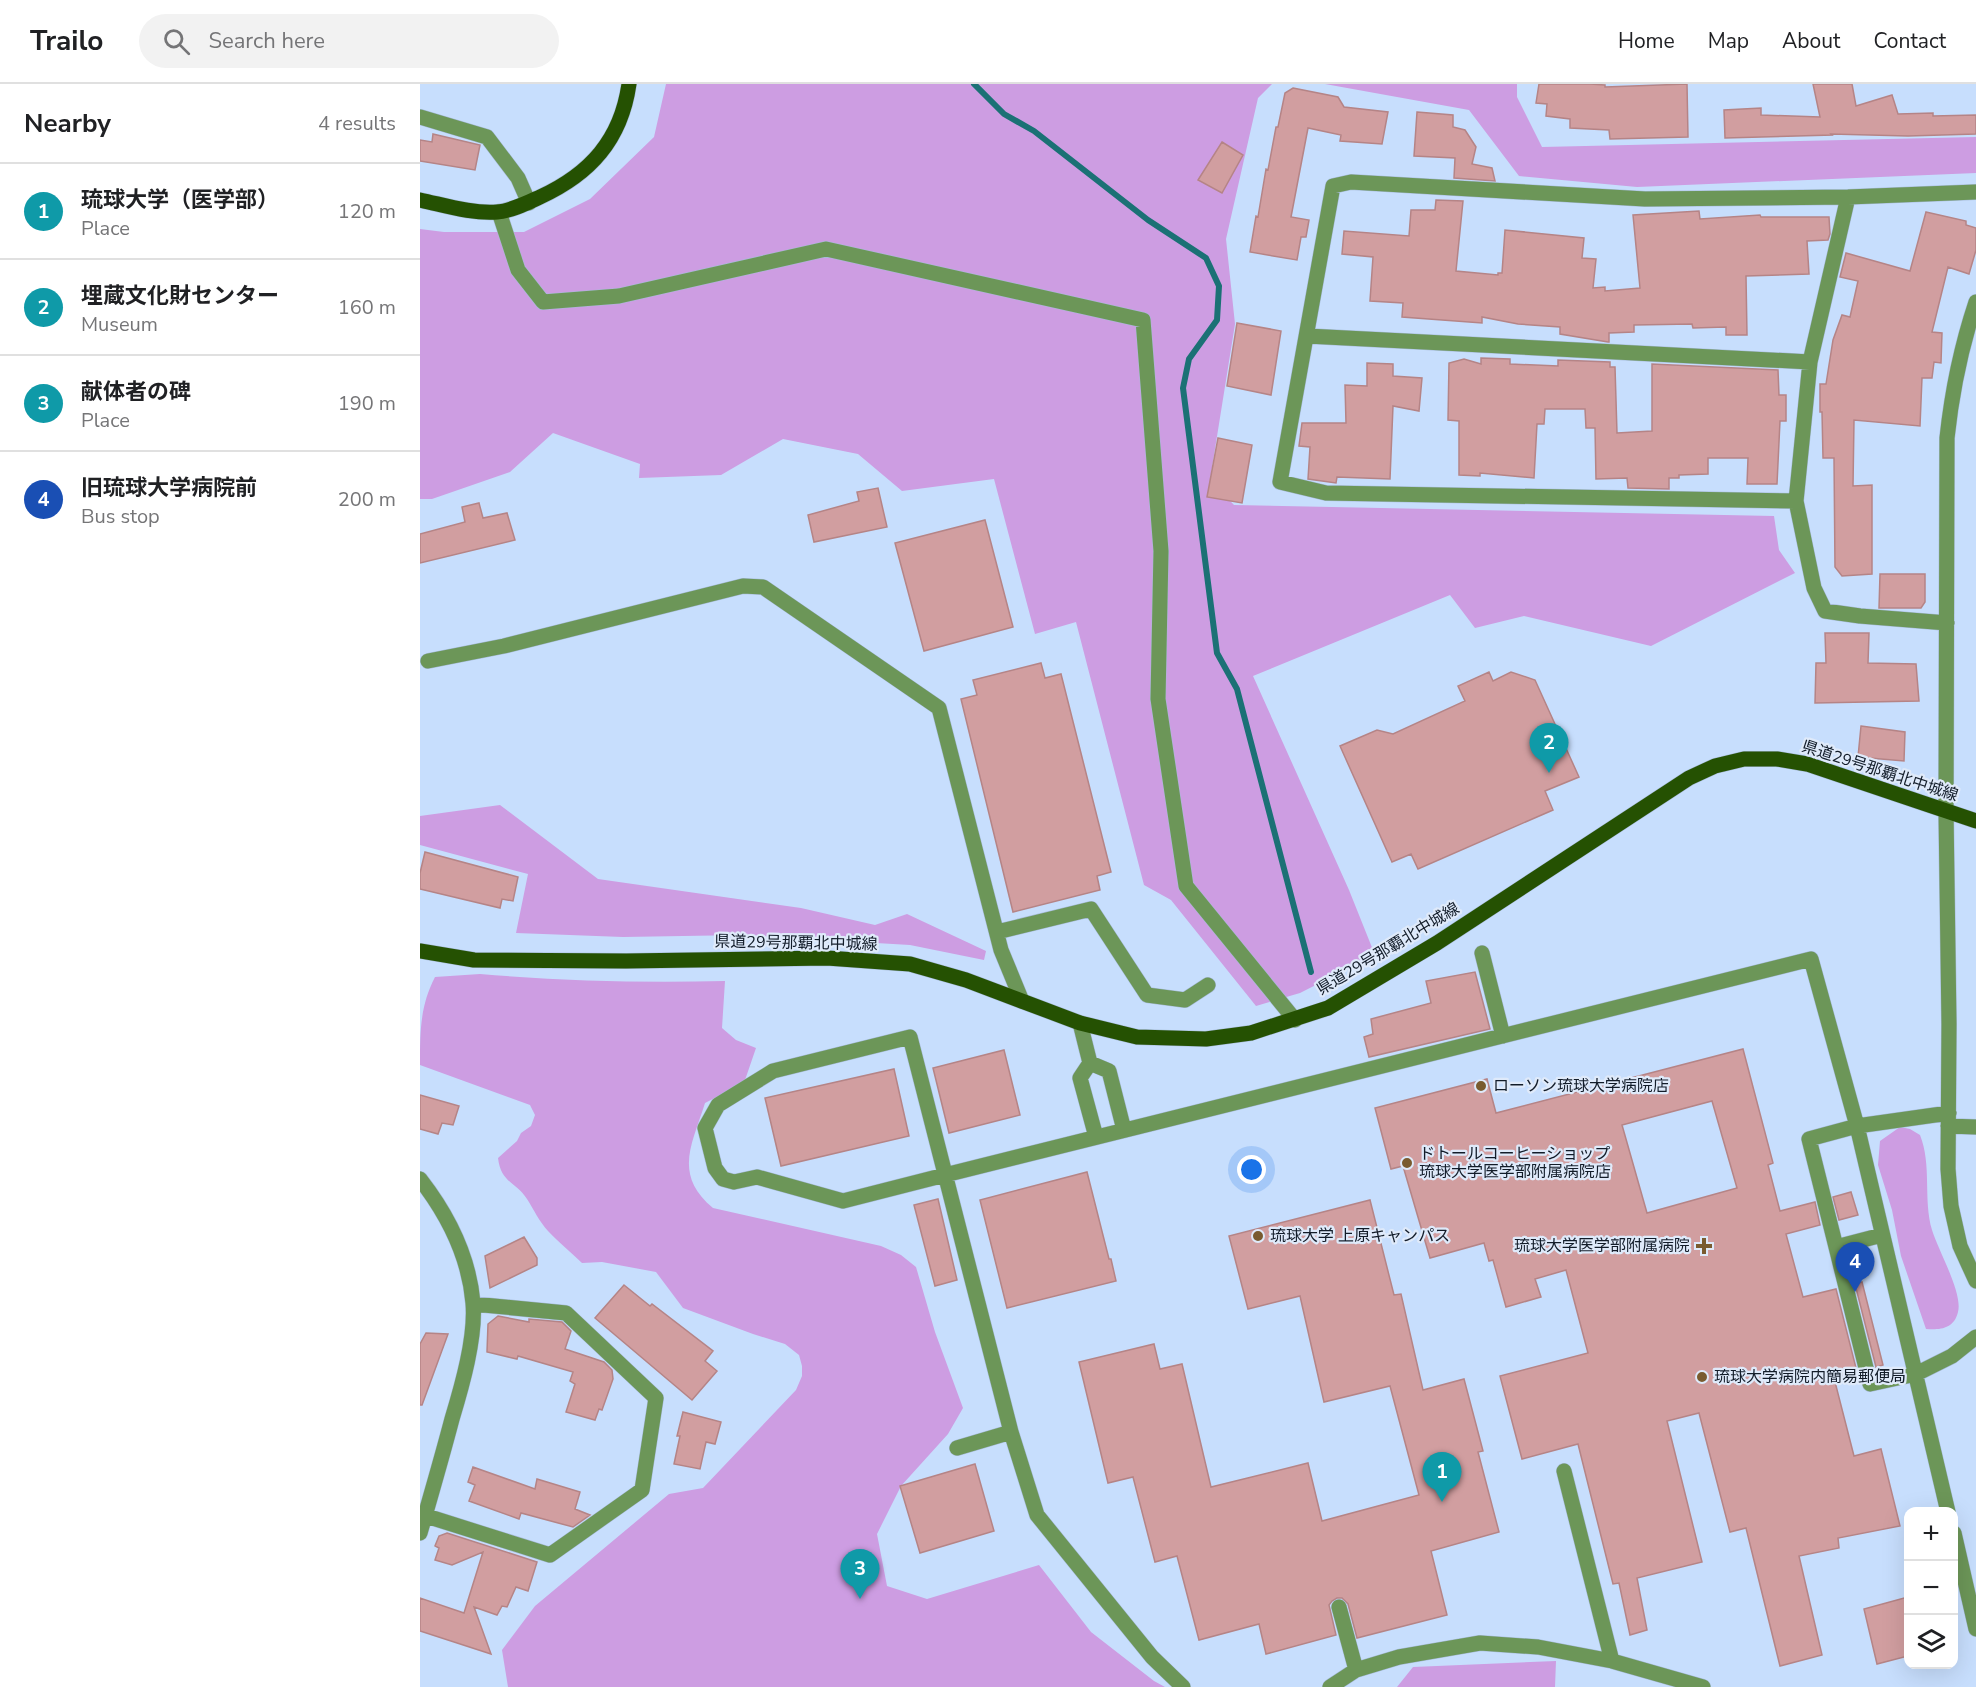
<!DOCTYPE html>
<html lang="en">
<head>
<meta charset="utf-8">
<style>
  :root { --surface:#fff; --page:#f2f2f2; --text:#202124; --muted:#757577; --line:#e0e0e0; --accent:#795b2f }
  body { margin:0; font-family:"Nunito Sans","Noto Sans JP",sans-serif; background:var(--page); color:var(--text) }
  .controls { position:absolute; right:18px; bottom:18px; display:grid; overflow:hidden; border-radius:12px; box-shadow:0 6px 24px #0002 }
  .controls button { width:54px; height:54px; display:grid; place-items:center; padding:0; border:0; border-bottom:2px solid var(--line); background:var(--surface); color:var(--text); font:30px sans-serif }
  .you { position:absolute; left:832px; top:1086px; width:21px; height:21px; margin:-15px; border:4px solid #fff; border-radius:50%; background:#1a73e8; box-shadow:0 0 0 9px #1a73e833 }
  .badge { display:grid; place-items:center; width:39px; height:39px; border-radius:50%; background:var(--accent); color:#fff; font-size:20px; font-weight:700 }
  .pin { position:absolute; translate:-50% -50px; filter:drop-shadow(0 2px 3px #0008) }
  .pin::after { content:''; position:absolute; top:32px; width:21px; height:18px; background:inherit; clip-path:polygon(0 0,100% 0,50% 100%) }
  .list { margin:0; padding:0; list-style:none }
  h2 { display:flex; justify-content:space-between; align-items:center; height:78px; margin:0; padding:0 24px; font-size:26px }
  h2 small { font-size:20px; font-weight:400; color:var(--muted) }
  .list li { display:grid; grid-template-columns:39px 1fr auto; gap:18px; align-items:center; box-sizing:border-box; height:96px; padding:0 24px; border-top:2px solid var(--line) }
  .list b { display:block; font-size:22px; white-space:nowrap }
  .list p { margin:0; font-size:20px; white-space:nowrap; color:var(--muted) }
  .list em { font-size:20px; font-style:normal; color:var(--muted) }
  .icon { flex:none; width:33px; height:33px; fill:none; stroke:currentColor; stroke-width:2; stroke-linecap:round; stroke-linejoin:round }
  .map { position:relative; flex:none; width:1556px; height:1603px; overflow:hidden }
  header { display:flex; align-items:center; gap:36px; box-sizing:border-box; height:84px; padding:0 30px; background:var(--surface); border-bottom:2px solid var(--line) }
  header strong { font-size:28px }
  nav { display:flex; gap:33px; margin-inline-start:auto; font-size:21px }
  .search { width:420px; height:54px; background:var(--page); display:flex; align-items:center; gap:15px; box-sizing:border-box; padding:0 21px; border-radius:33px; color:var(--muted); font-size:22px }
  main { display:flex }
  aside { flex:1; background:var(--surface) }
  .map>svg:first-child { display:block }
  .green { fill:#cd9de2 }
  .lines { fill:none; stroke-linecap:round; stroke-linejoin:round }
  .stream { stroke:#1b7175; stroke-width:6 }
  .building { fill:#d19ea0; stroke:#b58486; stroke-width:1.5; fill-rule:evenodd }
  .minor-casing { stroke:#a6bbd7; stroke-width:16 }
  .major-casing { stroke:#a6bbd7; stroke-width:16 }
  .minor { stroke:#6c9658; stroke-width:15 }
  .major { stroke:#255102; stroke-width:15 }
  .poi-dot { fill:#795b2f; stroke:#dfeafa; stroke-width:2 }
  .labels { text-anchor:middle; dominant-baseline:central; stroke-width:4.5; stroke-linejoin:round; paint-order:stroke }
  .street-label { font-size:16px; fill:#121c29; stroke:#dfeafa }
  .poi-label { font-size:16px; fill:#121c29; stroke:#dfeafa; text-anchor:start }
</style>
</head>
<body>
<header>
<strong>Trailo</strong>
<div class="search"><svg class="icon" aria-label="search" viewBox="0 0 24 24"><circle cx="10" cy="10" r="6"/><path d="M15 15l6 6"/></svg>Search here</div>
<nav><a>Home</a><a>Map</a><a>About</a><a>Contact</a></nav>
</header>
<main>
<aside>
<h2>Nearby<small>4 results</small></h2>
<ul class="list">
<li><span class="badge" style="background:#0f9aa8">1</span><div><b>琉球大学（医学部）</b><p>Place</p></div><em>120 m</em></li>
<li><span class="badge" style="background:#0f9aa8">2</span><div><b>埋蔵文化財センター</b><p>Museum</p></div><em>160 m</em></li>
<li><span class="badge" style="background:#0f9aa8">3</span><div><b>献体者の碑</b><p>Place</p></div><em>190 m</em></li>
<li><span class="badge" style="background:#1a4fb4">4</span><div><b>旧琉球大学病院前</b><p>Bus stop</p></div><em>200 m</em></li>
</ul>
</aside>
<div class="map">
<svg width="1556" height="1603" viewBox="0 0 1556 1603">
  <rect width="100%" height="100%" fill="#c7defd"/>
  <path class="green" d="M246,0H852L838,14L806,155L815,240L790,396L814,421L1354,432L1359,466L1375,489L1231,562L1104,532L1055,544L1030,511L833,592L929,806L955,871L880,909L836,922L751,816L724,801L656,538L615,550L574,395L482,407L438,370L363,355L301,391L219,394L220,380L133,349L90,388L12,415H0V145L24,148H104L170,115L234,53Z
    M905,0H1097V13L1122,63L1556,53V89L1217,103L1099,92L1049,26Z
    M80,721L178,795L381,824L455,841L487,830L566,867L564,876L490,861L323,851L203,853L96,849L108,790L0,761V732Z
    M60,890C142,897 223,899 305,897L302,944L316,956L336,964L324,999L285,1019C272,1061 253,1090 293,1124L461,1162L481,1171L496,1183L515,1248L543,1324L528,1350L481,1402L457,1450L467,1502L507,1515L619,1481L671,1548L734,1597L745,1603H88L82,1566L115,1522L249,1410L283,1404L376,1306L382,1292V1282L379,1271L365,1260L333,1250L263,1224L236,1188L182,1178L162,1179C151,1168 138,1158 128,1147C119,1137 114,1126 107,1115C96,1098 81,1099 78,1074L97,1057L101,1049L111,1042L115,1031L110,1021L0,981C0,948 0,922 15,893Z
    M1480,1043L1490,1045L1500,1051C1512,1081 1503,1115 1512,1146C1518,1166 1543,1209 1538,1228C1534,1245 1520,1246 1506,1245L1481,1172L1472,1126L1458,1081L1460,1057Z
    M1136,1577L1135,1603H977L993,1583Z"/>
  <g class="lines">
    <path class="stream" d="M554,0L584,30L614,47L728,136L786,174L799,202L797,236L769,275L763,304L797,569L817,605L891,888"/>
  </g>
  <path class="building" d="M1119,0H1170L1185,1V3L1267,0L1268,53L1190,55L1189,46L1150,44V35L1126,32L1127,20L1116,19Z
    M1393,0H1432L1436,22L1472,11L1478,30L1513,29V32L1556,31V50L1488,52L1411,50L1412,51L1305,54L1304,26L1341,24V31L1400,33Z
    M873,4L918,13L924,23L968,28L962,60L920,57L921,51L888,44L871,133L889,136L886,153H881L877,176L830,168L836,132L838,133L846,85L848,86L856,43H858L865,9Z
    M997,28L1033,31V43L1045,46L1056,63L1052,80L1072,84L1075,97L1034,94L1035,74L994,72Z
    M13,50L60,61L55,86L0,77V56L12,58Z
    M802,58L823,71L802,109L778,96Z
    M1016,116L1043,117L1036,187L1078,191V189H1082L1085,146L1164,154L1162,174L1176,175L1173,204L1185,203V207L1220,204L1213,131L1279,127L1280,135L1340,131L1341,133H1409L1410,150L1408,156L1387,157L1389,190L1326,192L1327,251H1306V243L1273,244L1272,240L1214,241V248L1189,249V258H1188L1140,250V243L1098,240L1062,233V239L982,233L983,219L950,217L953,173L922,170L924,147L989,152L991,126H1015Z
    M1506,128L1546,137V141L1556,144V166L1549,190L1528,183L1512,248L1522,249L1521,279L1514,278L1512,294H1502L1500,342L1434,336L1433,402L1452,401V490L1422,492L1415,483L1414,374H1403L1402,328H1400V300H1406L1413,256L1422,231L1430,233L1438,197L1420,193L1426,169L1490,187Z
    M817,239L861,247L851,311L807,302Z
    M1061,274L1090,275V280L1138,282V276L1190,278V283H1195L1197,349L1232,347V280L1358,286L1359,311H1366V337H1360L1357,400H1327L1328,374H1288V390L1259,391V394H1249V405L1208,404L1207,394L1176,395L1175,344H1166L1165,325H1125L1124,340H1117L1114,394L1060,389V392L1039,391V337L1028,336L1029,279L1044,275L1061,280Z
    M947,279L973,280V292L1002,294L999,327L973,322L970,395L917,393L916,399L888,395L890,363L879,362L882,339H926L925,301L947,302Z
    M798,354L832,361L822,419L787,413Z
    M458,404L467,443L394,458L388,431L439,417L437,408Z
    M59,419L63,434L87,429L95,456L0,479V450L45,438L42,423Z
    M565,436L593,543L504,567L475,459Z
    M1460,490H1505V518L1501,524H1459Z
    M1405,549H1449L1448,579L1496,580L1499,617L1395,619L1396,579H1406Z
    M621,579L625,594L641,590L691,788L677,792L680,806L593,828L541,615L557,611L553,596Z
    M1069,588L1073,597L1091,588L1115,596L1159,693L1125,707L1133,726L998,785L991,770L972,778L920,662L957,646L973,650L1045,617L1038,602Z
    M1441,642L1485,648L1484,677L1438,673Z
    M5,768L98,793L93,817L82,815L80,824L0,805V789Z
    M1055,888L1070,945L949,973L944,953L953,950L951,935L1011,919L1006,897Z
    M1323,965L1353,1079L1348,1081L1360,1127L1395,1118L1400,1141L1366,1150L1383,1213L1416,1205L1437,1288L1414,1294L1434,1372L1461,1365L1480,1442L1418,1454L1419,1464L1379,1472L1402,1571L1360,1582L1326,1444L1310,1448L1279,1329L1247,1337L1282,1478L1217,1494L1227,1546L1210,1551L1199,1499L1193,1500L1158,1360L1102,1375L1080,1292L1168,1269L1146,1186L1115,1195L1121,1213L1086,1223L1073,1176L1069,1177L1064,1159L1010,1174L983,1082L971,1085L955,1024L1067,995L1076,1029ZM1292,1017L1317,1104L1227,1129L1202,1041Z
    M584,966L600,1031L529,1049L513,984Z
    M474,985L489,1052L361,1082L345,1014Z
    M0,1011L39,1022L33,1041L22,1039L18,1050L0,1045Z
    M667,1088L689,1175H691L696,1197L587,1224L560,1116Z
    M1431,1108L1438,1131L1419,1136L1413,1113Z
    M518,1115L537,1196L515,1202L494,1121Z
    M950,1116L974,1211L981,1210L1003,1306L1044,1295L1063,1367L1058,1368L1079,1448L1011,1467L1027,1531L937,1554L928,1520L922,1514H917L912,1517L909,1521L916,1551L846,1570L839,1540L779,1556L757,1472L735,1478L713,1393L688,1399L659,1278L734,1260L740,1285L762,1280L791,1403L888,1379L902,1437L999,1411L970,1302L904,1318L880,1212L828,1225L809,1152Z
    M104,1153L117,1174V1181L70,1204L65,1172Z
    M1442,1198L1463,1281L1456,1283L1435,1200Z
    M204,1201L230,1222L232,1220L293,1267L285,1277L297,1287L272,1316L175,1234Z
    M78,1232L109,1238V1235L142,1238L151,1247L145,1265L184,1278L192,1286L193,1295L182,1326L179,1325L175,1336L146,1328L155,1300L150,1297L153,1288L98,1272L97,1275L67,1268L68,1240Z
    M6,1249L28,1250L2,1321H0V1260Z
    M263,1328L301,1338L295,1360L286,1358L280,1385L254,1380L260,1352H257Z
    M555,1380L574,1447L500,1469L480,1402Z
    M53,1383L115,1405L117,1395L160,1408L155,1425L170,1431L153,1443L101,1429L99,1435L49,1417L55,1401L48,1398Z
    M27,1449L117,1478L108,1507L96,1503L87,1523L82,1522L77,1531L54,1523L71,1570L0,1547V1514L44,1529L63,1468L32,1481L15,1476L19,1464L15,1462L19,1452Z
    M1488,1513V1572L1457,1580L1444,1525Z"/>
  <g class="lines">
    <g class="minor-casing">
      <path id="minor" d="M0,33L67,53L98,94L109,119
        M1428,113L1390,278L1376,417L1394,504L1405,527L1440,532L1527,539
        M79,128L98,186L123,218L199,212L406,165L723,236L741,467L738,615L766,802L875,936
        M1556,218C1541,263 1532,307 1527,354L1526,727L1529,940L1528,1085L1531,1122L1540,1162L1556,1197
        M887,252L1390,278
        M1376,417L906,409L860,398L913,102L931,98L1225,115L1428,113L1556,108
        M8,577L84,562L323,502L343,503L519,624L581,866L602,917
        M577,848L671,825L727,911L765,916L788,901
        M1062,869L1083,952
        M660,939L670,979L689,987L704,1046
        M670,979L660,994L676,1053
        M1528,1042L1556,1043
        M0,1095C28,1131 49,1172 53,1219C56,1253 42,1302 32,1335C22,1373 11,1411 0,1449
        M1462,1151L1416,1163L1389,1055L1437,1042L1529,1029
        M1416,1163L1450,1300L1496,1290L1532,1272L1556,1253
        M591,1348L490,953L353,987L298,1021L285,1044L295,1084L303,1095L314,1098L337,1093L423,1117L525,1091L1391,875L1437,1042L1528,1428
        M537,1364L591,1348L617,1431L732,1573L763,1603
        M1144,1387L1192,1577
        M0,1430L130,1471L222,1406L236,1314L146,1229L53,1220
        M1534,1449L1556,1545
        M919,1523L936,1586
        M910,1603L936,1586L979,1573L1060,1559L1118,1563L1192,1577L1283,1603"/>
    </g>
    <g class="major-casing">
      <path id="major" d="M0,116C24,121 52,130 77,128C91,127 107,119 120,113C170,90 201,56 209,0
        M0,867L54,876L206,877L407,874L490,880L546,896L660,939L717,953L786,955L831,949L908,924L1017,859L1269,694L1295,682L1324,675H1357L1387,680L1556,737"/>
    </g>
    <use href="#minor" class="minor"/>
    <use href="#major" class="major"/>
  </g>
  <g class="poi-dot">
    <circle cx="1061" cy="1002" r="6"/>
    <circle cx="987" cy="1079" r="6"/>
    <circle cx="838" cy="1152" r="6"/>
    <path d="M1281 1153h6v6h6v6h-6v6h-6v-6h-6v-6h6z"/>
    <circle cx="1282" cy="1293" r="6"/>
  </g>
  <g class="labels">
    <g class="street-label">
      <text transform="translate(1460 687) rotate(18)">県道29号那覇北中城線</text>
      <text transform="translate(376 859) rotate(1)">県道29号那覇北中城線</text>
      <text transform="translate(968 865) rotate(-31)">県道29号那覇北中城線</text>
    </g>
    <g class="poi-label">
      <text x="1073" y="1002">ローソン琉球大学病院店</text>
      <text x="999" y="1070">ドトールコーヒーショップ<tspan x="999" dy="18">琉球大学医学部附属病院店</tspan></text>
      <text x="850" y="1152">琉球大学 上原キャンパス</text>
      <text x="1270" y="1162" text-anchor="end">琉球大学医学部附属病院</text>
      <text x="1294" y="1293">琉球大学病院内簡易郵便局</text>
    </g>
  </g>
</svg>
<div class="controls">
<button>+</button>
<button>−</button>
<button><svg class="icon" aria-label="layers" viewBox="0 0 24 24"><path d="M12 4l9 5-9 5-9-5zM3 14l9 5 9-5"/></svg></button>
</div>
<div class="you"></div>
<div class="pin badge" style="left:1022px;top:1418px;background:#0f9aa8">1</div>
<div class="pin badge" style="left:1129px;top:689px;background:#0f9aa8">2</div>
<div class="pin badge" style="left:440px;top:1515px;background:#0f9aa8">3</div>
<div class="pin badge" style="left:1435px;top:1208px;background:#1a4fb4">4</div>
</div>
</main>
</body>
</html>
